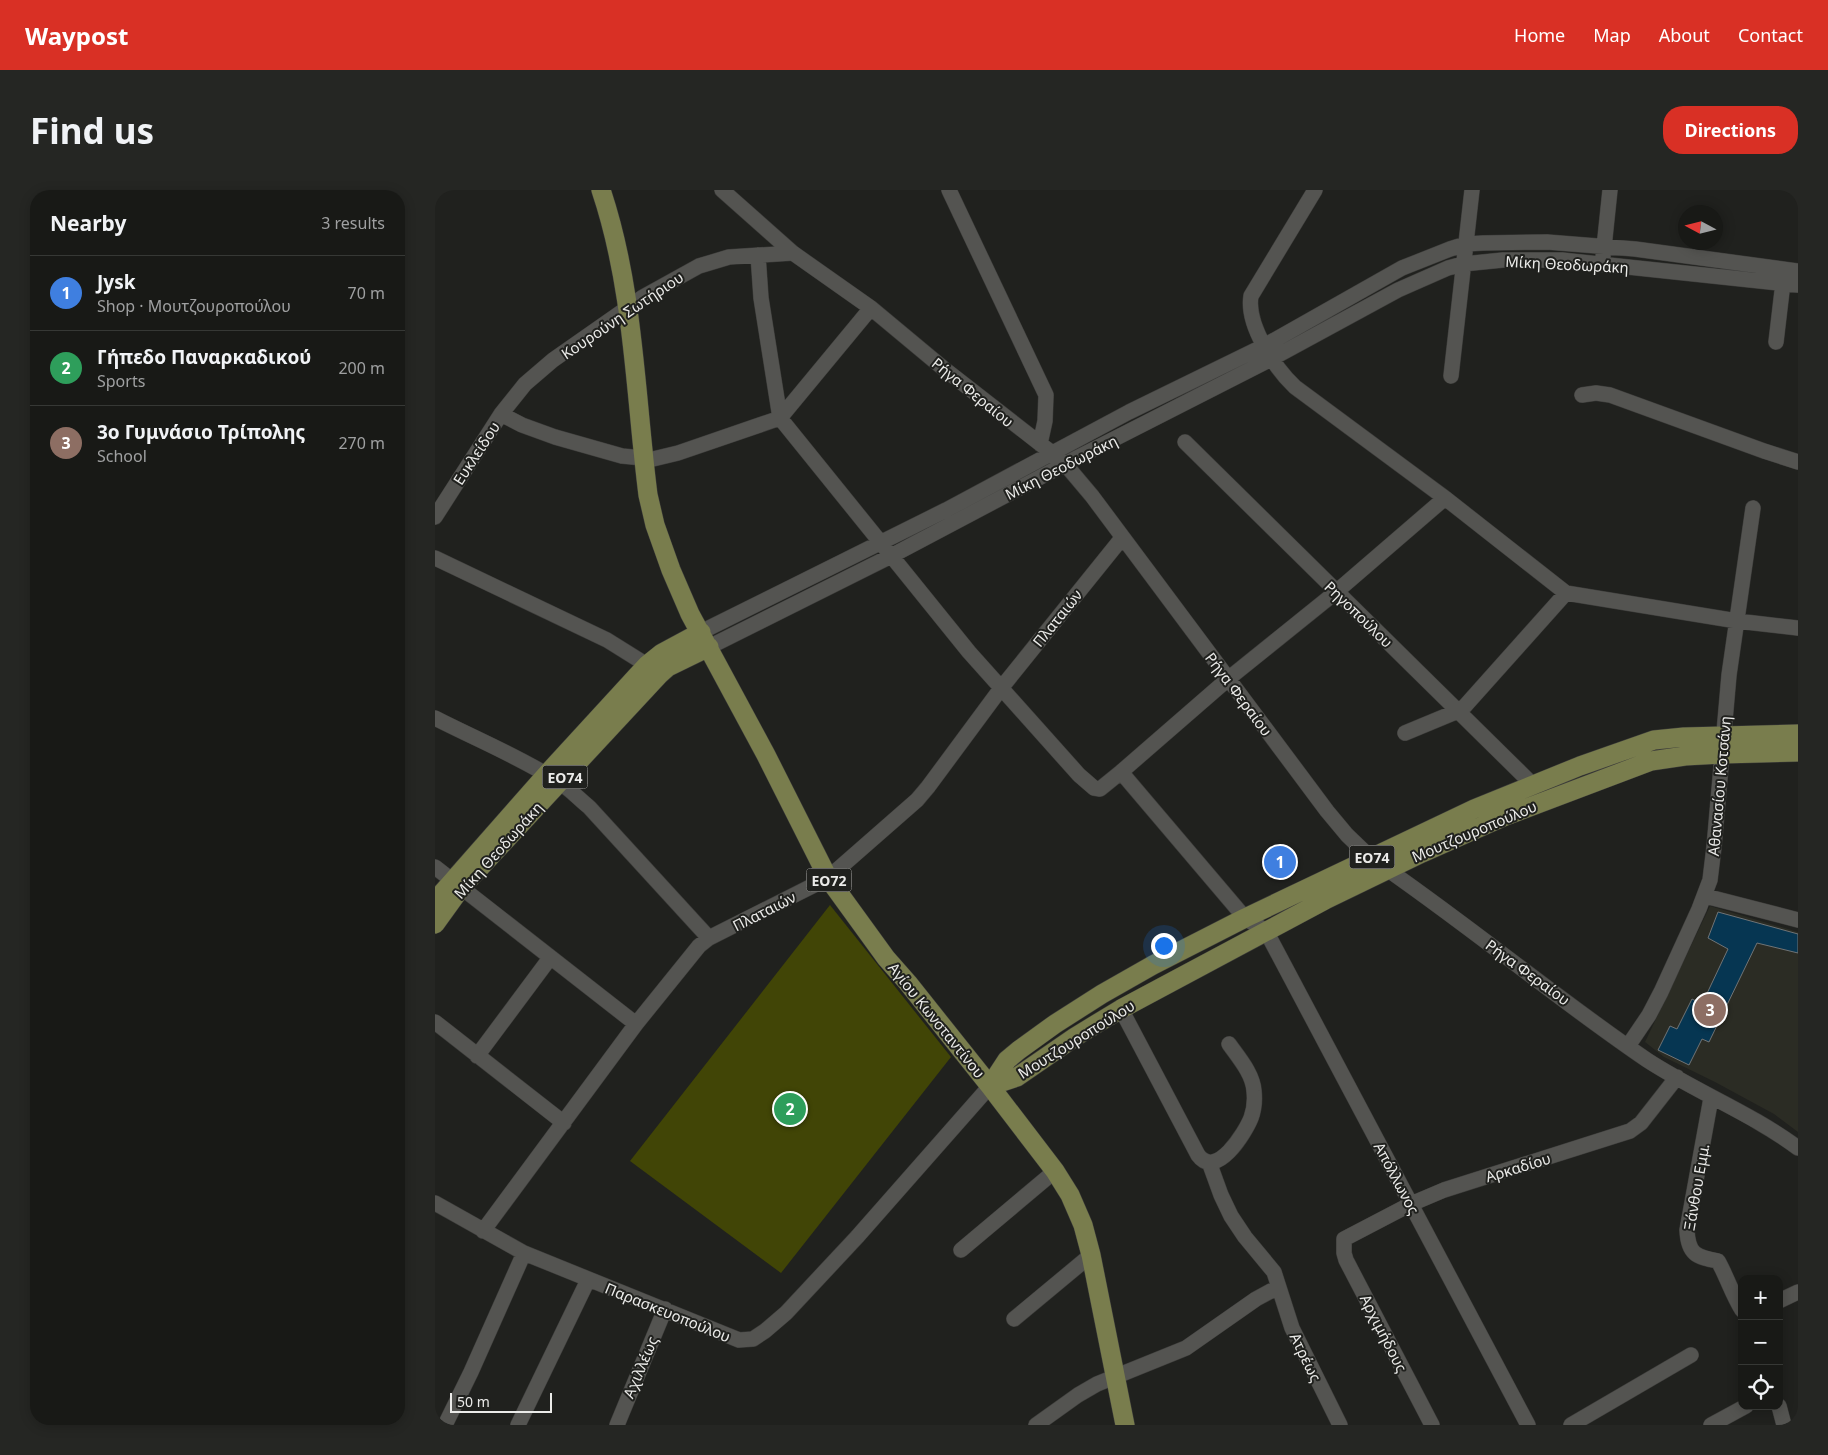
<!DOCTYPE html>
<html lang="en">
<head>
<meta charset="utf-8">
<style>
  :root { --surface:#181916; --page:#252623; --text:#f1f3f6; --muted:#9fa0a1; --line:#363835; --accent:#d93025 }
  body { margin:0; font-family:"Noto Sans",sans-serif; background:var(--page); color:var(--text) }
  .controls { position:absolute; right:15px; bottom:15px; display:grid; overflow:hidden; border-radius:10px; box-shadow:0 2px 12px #0003 }
  .controls button { width:45px; height:45px; display:grid; place-items:center; padding:0; border:0; border-bottom:1px solid var(--line); background:var(--surface); color:var(--text); font:25px sans-serif }
  .compass { position:absolute; left:1243px; top:15px; width:45px; height:45px; border-radius:50%; background:var(--surface); box-shadow:0 2px 12px #0003; rotate:277deg }
  .scale { position:absolute; left:15px; bottom:12px; width:102px; box-sizing:border-box; padding-left:5px; border:2px solid #ebebe9; border-top:0; font-size:14px; line-height:18px; white-space:nowrap; color:#ebebe9; -webkit-text-stroke:4px #20211e; paint-order:stroke }
  .you { position:absolute; left:728px; top:755px; width:18px; height:18px; margin:-12px; border:4px solid #fff; border-radius:50%; background:#1a73e8; box-shadow:0 0 0 8px #1a73e833 }
  .badge { display:grid; place-items:center; width:32px; height:32px; border-radius:50%; background:var(--accent); color:#fff; font-size:16px; font-weight:700 }
  .pin { position:absolute; translate:-50% -50%; border:2px solid #fff; box-shadow:0 1px 5px #0006 }
  .list { margin:0; padding:0; list-style:none }
  h2 { display:flex; justify-content:space-between; align-items:center; height:65px; margin:0; padding:0 20px; font-size:21px }
  h2 small { font-size:16px; font-weight:400; color:var(--muted) }
  .list li { display:grid; grid-template-columns:32px 1fr auto; gap:15px; align-items:center; box-sizing:border-box; height:75px; padding:0 20px; border-top:1px solid var(--line) }
  .list b { display:block; font-size:19px; white-space:nowrap }
  .list p { margin:0; font-size:16px; white-space:nowrap; color:var(--muted) }
  .list em { font-size:16px; font-style:normal; color:var(--muted) }
  .icon { flex:none; width:28px; height:28px; fill:none; stroke:currentColor; stroke-width:2; stroke-linecap:round; stroke-linejoin:round }
  .map { position:relative; flex:none; width:1363px; height:1235px; overflow:hidden; border-radius:20px }
  header { display:flex; align-items:center; gap:30px; box-sizing:border-box; height:70px; padding:0 25px; background:var(--accent); color:#fff }
  header strong { font-size:24px }
  nav { display:flex; gap:28px; margin-inline-start:auto; font-size:18px }
  .intro { display:flex; align-items:center; justify-content:space-between; box-sizing:border-box; height:120px; padding:0 30px }
  h1 { margin:0; font-size:35px }
  .button { padding:12px 22px; border-radius:20px; background:var(--accent); color:#fff; font-size:18px; font-weight:700 }
  main { display:flex; gap:30px; padding:0 30px }
  aside { flex:1; background:var(--surface); border-radius:20px; box-shadow:0 2px 12px #0003 }
  .map>svg:first-child { display:block }
  .built { fill:#2b2c24 }
  .green { fill:#414506 }
  .building { fill:#063652; stroke:#707476 }
  .lines { fill:none; stroke-linecap:round; stroke-linejoin:round }
  .minor-casing { stroke:#3c3c3a; stroke-width:16 }
  .major-casing { stroke:#3c3c3a; stroke-width:20 }
  .minor { stroke:#545451; stroke-width:15 }
  .major { stroke:#797d4d; stroke-width:19 }
  .labels { text-anchor:middle; dominant-baseline:central; stroke-width:4; stroke-linejoin:round; paint-order:stroke }
  .shield { fill:#20211e; stroke:#aeaeac; stroke-width:1 }
  .shield-label { font-size:14px; font-weight:bold; fill:#ebebe9 }
  .street-label { font-size:15px; fill:#ebebe9; stroke:#20211e }
</style>
</head>
<body>
<header>
<strong>Waypost</strong>
<nav><a>Home</a><a>Map</a><a>About</a><a>Contact</a></nav>
</header>
<div class="intro"><h1>Find us</h1><a class="button">Directions</a></div>
<main>
<aside>
<h2>Nearby<small>3 results</small></h2>
<ul class="list">
<li><span class="badge" style="background:#3f7fe0">1</span><div><b>Jysk</b><p>Shop · Μουτζουροπούλου</p></div><em>70 m</em></li>
<li><span class="badge" style="background:#2e9e5b">2</span><div><b>Γήπεδο Παναρκαδικού</b><p>Sports</p></div><em>200 m</em></li>
<li><span class="badge" style="background:#8d6e63">3</span><div><b>3ο Γυμνάσιο Τρίπολης</b><p>School</p></div><em>270 m</em></li>
</ul>
</aside>
<div class="map">
<svg width="1363" height="1235" viewBox="0 0 1363 1235">
  <rect width="100%" height="100%" fill="#20211e"/>
  <path class="built" d="M1275,716L1363,742V942L1339,924L1280,892L1229,867L1210,852Z"/>
  <path class="green" d="M395,715L516,867L346,1083L195,971Z"/>
  <path class="building" d="M1283,722L1363,744V763L1322,753L1274,852L1267,849L1254,875L1223,860L1235,836L1242,839L1257,809L1267,814L1293,759L1273,748Z"/>
  <g class="lines">
    <g class="minor-casing">
      <path id="minor" d="M287,0L358,63L436,118L508,178L617,263L630,274L657,306L892,621L912,645L936,668C1030,732 1118,806 1212,870C1261,902 1316,923 1363,958
        M514,0L611,205L610,231L605,254
        M880,0L816,106C811,135 840,178 860,197L1010,308
        M323,65L326,108L345,228L534,462L644,585L659,598L665,599L686,582L793,489L901,402L1010,308L1131,403L1302,431L1363,438
        M1168,67L1175,0
        M1341,152L1349,84
        M1016,186L1037,0
        M1147,205L1161,203L1175,205L1329,261L1363,272
        M66,224L87,235L120,247L187,266L218,269L243,263L345,228L436,118
        M750,252L1098,595
        M0,327L66,224L90,194L118,170L208,107L264,76L294,67L358,63
        M0,368L172,450L212,475
        M266,442L511,320L694,222L829,156L967,78L1015,59L1031,54L1048,53L1112,52L1200,59L1363,81
        M274,457L456,366L630,274L836,169L963,100L1013,78L1028,74L1068,70H1127L1363,95
        M0,528C41,549 85,567 124,592C135,599 144,609 154,617L274,748
        M970,543L1023,521L1030,516L1131,403
        M686,582L810,728L831,741L1093,1235
        M0,677L201,834
        M1270,706L1363,730
        M686,819L763,965C781,990 810,943 816,928C819,920 820,910 819,901C818,884 804,868 794,854
        M0,832L129,933
        M1193,856L1214,825L1226,802L1264,719L1275,690L1279,657L1294,485L1318,318
        M42,866L115,768
        M1276,908L1252,1040C1253,1064 1261,1067 1283,1071C1292,1087 1297,1104 1307,1120
        M774,972L786,1005L796,1026L810,1047L839,1082L857,1138L905,1235
        M0,1013L89,1063L304,1150L318,1149L330,1141L351,1123L422,1047L555,896
        M48,1041L201,834L264,756L274,748L393,688L482,610L493,597L567,497L687,348
        M526,1060L620,981
        M1344,1111L1363,1102
        M579,1129L656,1065
        M1344,1216L1349,1235
        M10,1235L36,1182L89,1063
        M83,1235L153,1090
        M182,1235L230,1119
        M601,1235L643,1205L662,1194L751,1158L821,1109L843,1097
        M997,1235L911,1070L909,1063V1049L976,1014L1009,1000L1195,941L1206,933L1242,887
        M1136,1235L1256,1165
        M1276,1235L1311,1216"/>
    </g>
    <g class="major-casing">
      <path id="major" d="M166,0C199,98 200,203 213,305L220,335L236,380L255,424L331,565L393,688L451,768L473,793L555,896L620,981L635,1005L648,1035L656,1065L690,1235
        M0,711L111,585L212,475L227,463L266,442
        M0,734L26,698L224,485L233,477L274,457
        M555,896L572,870L584,860L620,834L667,804L718,775L810,728L1039,619L1145,576L1219,550L1249,547L1363,544
        M555,896L582,887L640,847L686,819L890,710L987,663L1068,627L1216,571L1250,566L1287,564L1363,562"/>
    </g>
    <use href="#minor" class="minor"/>
    <use href="#major" class="major"/>
  </g>
  <g class="labels">
    <g class="shield">
      <rect x="107.5" y="575.5" width="45" height="23" rx="4"/>
      <rect x="914.5" y="655.5" width="45" height="23" rx="4"/>
      <rect x="371.5" y="678.5" width="45" height="23" rx="4"/>
    </g>
    <g class="shield-label">
      <text x="130" y="587">ΕΟ74</text>
      <text x="937" y="667">ΕΟ74</text>
      <text x="394" y="690">ΕΟ72</text>
    </g>
    <g class="street-label">
      <text transform="translate(1132 74) rotate(3)">Μίκη Θεοδωράκη</text>
      <text transform="translate(187 125) rotate(-34)">Κουρούνη Σωτήριου</text>
      <text transform="translate(538 202) rotate(39)">Ρήγα Φεραίου</text>
      <text transform="translate(41 263) rotate(-57)">Ευκλείδου</text>
      <text transform="translate(626 277) rotate(-27)">Μίκη Θεοδωράκη</text>
      <text transform="translate(924 424) rotate(44)">Ρηγοπούλου</text>
      <text transform="translate(622 428) rotate(-51)">Πλαταιών</text>
      <text transform="translate(804 504) rotate(53)">Ρήγα Φεραίου</text>
      <text transform="translate(1284 596) rotate(-85)">Αθανασίου Κοτσάνη</text>
      <text transform="translate(1039 641) rotate(-23)">Μουτζουροπούλου</text>
      <text transform="translate(63 660) rotate(-48)">Μίκη Θεοδωράκη</text>
      <text transform="translate(329 721) rotate(-27)">Πλαταιών</text>
      <text transform="translate(1093 782) rotate(36)">Ρήγα Φεραίου</text>
      <text transform="translate(502 830) rotate(51)">Αγίου Κωνσταντίνου</text>
      <text transform="translate(641 849) rotate(-32)">Μουτζουροπούλου</text>
      <text transform="translate(1083 977) rotate(-17)">Αρκαδίου</text>
      <text transform="translate(962 988) rotate(62)">Απόλλωνος</text>
      <text transform="translate(1261 997) rotate(-80)">Ξάνθου Εμμ.</text>
      <text transform="translate(233 1122) rotate(22)">Παρασκευοπούλου</text>
      <text transform="translate(949 1143) rotate(63)">Αρχιμήδους</text>
      <text transform="translate(871 1167) rotate(64)">Ατρέως</text>
      <text transform="translate(205 1177) rotate(-67)">Αχιλλέως</text>
    </g>
  </g>
</svg>
<div class="controls">
<button>+</button>
<button>−</button>
<button><svg class="icon" aria-label="locate" viewBox="0 0 24 24"><circle cx="12" cy="12" r="6"/><path d="M12 2v4M12 18v4M2 12h4M18 12h4"/></svg></button>
</div>
<svg class="compass" viewBox="-18 -18 36 36"><path d="M0-13l5 13h-10z" fill="#e53935"/><path d="M0 13l5-13h-10z" fill="#9fa0a1"/></svg>
<div class="scale">50 m</div>
<div class="you"></div>
<div class="pin badge" style="left:845px;top:672px;background:#3f7fe0">1</div>
<div class="pin badge" style="left:355px;top:919px;background:#2e9e5b">2</div>
<div class="pin badge" style="left:1275px;top:820px;background:#8d6e63">3</div>
</div>
</main>
</body>
</html>
